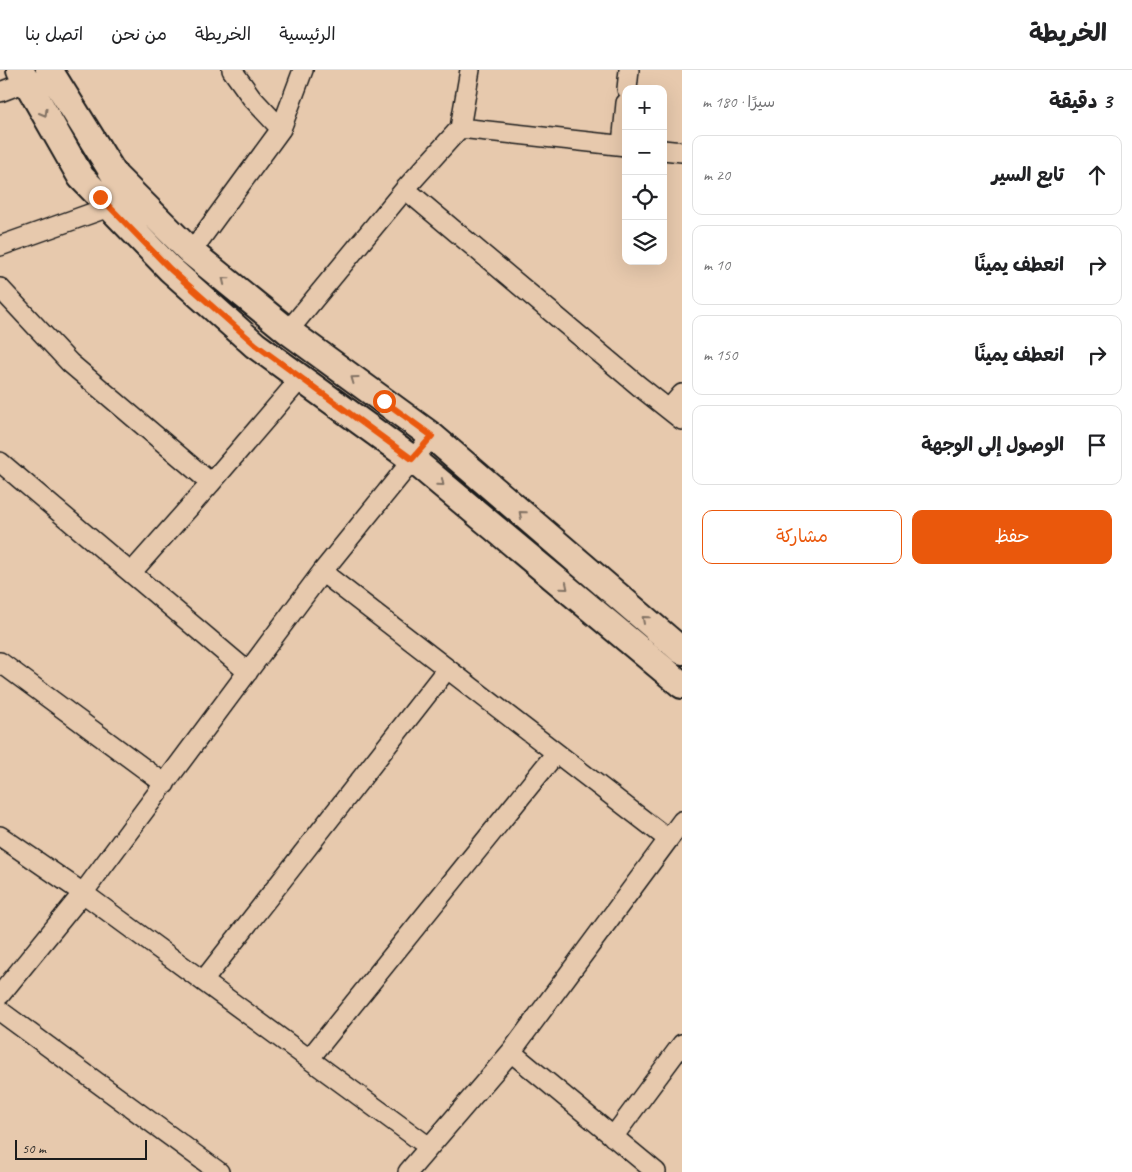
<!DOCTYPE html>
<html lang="ar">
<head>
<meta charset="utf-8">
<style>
  :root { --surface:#fff; --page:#f2f2f2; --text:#202124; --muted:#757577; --line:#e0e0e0; --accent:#ea580c }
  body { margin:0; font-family:Caveat,"Playpen Sans Arabic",sans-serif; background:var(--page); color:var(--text); direction:rtl }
  .controls { position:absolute; right:15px; top:15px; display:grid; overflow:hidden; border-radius:10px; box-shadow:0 5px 20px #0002 }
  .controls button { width:45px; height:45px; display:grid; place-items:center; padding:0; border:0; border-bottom:1px solid var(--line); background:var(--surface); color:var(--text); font:25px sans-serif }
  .scale { position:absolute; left:15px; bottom:12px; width:132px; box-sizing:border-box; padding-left:5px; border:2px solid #1c1c1c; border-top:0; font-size:14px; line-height:18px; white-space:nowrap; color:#1c1c1c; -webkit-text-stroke:4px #e7c9ad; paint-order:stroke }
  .stop { position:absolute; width:15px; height:15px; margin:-11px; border:4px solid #ea580c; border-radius:50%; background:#fff }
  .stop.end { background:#ea580c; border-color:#fff; box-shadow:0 1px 5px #0008 }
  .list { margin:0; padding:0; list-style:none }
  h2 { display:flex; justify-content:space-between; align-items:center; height:65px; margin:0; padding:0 20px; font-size:21px }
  h2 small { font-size:16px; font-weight:400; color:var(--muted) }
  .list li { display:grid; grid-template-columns:32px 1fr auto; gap:15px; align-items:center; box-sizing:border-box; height:80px; margin:0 10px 10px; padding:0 10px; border:1px solid var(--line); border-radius:10px }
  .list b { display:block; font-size:19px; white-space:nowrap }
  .list em { font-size:16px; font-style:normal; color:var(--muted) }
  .actions { display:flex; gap:10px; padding:15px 20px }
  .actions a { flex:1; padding:11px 0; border:1px solid var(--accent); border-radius:10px; text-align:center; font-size:18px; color:var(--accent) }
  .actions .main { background:var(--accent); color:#fff }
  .icon { flex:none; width:28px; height:28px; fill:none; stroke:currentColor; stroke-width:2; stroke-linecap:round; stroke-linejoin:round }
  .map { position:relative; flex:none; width:682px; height:1102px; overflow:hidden; direction:ltr }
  header { display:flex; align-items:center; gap:30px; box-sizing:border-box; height:70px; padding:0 25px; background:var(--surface); border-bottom:1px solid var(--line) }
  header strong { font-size:24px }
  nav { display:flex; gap:28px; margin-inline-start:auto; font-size:18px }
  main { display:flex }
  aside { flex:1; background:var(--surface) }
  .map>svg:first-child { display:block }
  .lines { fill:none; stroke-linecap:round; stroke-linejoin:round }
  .street-casing { stroke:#1c1c1c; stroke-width:22 }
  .secondary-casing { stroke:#1c1c1c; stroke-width:30 }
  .street { stroke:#e7c9ad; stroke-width:19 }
  .secondary { stroke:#e7c9ad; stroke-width:26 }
  .oneway { stroke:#827264 }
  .route { stroke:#ea580c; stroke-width:6 }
</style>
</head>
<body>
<header>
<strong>الخريطة</strong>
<nav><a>الرئيسية</a><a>الخريطة</a><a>من نحن</a><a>اتصل بنا</a></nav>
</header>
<main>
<aside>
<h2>3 دقيقة<small>سيرًا · 180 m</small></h2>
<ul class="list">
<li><svg class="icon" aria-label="ahead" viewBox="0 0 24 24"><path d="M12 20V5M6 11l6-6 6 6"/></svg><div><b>تابع السير</b></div><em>20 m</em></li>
<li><svg class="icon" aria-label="right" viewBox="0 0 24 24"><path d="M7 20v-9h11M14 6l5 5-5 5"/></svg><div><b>انعطف يمينًا</b></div><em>10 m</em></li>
<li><svg class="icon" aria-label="right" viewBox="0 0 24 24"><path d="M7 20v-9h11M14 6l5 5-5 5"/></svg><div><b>انعطف يمينًا</b></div><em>150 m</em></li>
<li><svg class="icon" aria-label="arrive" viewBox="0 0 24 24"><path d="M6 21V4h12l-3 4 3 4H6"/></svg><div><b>الوصول إلى الوجهة</b></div></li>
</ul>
<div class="actions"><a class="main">حفظ</a><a>مشاركة</a></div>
</aside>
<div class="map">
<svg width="682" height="1102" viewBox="0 0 682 1102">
  <rect width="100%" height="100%" fill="#e7c9ad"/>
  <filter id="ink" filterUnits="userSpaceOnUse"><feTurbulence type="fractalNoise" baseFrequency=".02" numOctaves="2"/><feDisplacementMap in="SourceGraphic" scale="10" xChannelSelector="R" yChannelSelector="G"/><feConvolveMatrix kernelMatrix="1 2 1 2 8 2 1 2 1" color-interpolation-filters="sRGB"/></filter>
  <g filter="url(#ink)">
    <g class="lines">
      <g class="street-casing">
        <path id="street" d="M232,0L252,28L281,59L303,0
          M627,19L629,0
          M0,22L26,12
          M460,58L626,76
          M622,75L626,33
          M663,80L682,82
          M405,119L639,316L682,350
          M0,176L109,137
          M191,182L281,59
          M0,218L70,293L211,413
          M288,261L405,119L460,58L470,0
          M669,339L682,324
          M0,392L248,602
          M322,502L668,769
          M131,503L211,413L301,308
          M0,592L165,714
          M0,766L83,823L429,1077
          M203,911L447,599
          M0,925L83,823L322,502L432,366
          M0,941L219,1102
          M511,982L656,1102
          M309,989L556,683
          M613,1067L682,974
          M408,1102L511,982L682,751"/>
      </g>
      <g class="secondary-casing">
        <path id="secondary" d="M20,0L81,107L170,199L255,275L412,389L682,615
          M49,0L115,106L191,182L288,261L432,366L682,581"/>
      </g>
      <use href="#street" class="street"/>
      <use href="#secondary" class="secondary"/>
    </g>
    <defs><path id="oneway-chevron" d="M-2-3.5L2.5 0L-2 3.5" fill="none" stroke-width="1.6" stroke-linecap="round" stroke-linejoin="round" transform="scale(1.25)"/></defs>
    <g class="oneway">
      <use href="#oneway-chevron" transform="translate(44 43) rotate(60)"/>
      <use href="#oneway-chevron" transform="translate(225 210) rotate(-141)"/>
      <use href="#oneway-chevron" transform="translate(354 309) rotate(-144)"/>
      <use href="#oneway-chevron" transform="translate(441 413) rotate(40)"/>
      <use href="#oneway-chevron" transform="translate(522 444) rotate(-139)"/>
      <use href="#oneway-chevron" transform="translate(565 517) rotate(40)"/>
      <use href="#oneway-chevron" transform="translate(645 549) rotate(-139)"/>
    </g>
  </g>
  <g class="lines" filter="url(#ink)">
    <path class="route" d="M100,127L170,199L256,275L412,389L432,366L384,331"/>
  </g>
</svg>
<div class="controls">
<button>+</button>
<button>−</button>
<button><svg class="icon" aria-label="locate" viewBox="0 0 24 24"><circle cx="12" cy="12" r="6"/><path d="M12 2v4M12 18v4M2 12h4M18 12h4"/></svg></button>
<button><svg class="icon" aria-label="layers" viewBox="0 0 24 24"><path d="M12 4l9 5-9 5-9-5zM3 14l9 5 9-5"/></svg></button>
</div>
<div class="scale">50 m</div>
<div class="stop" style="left:384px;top:331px"></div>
<div class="stop end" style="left:100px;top:127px"></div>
</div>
</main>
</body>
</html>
